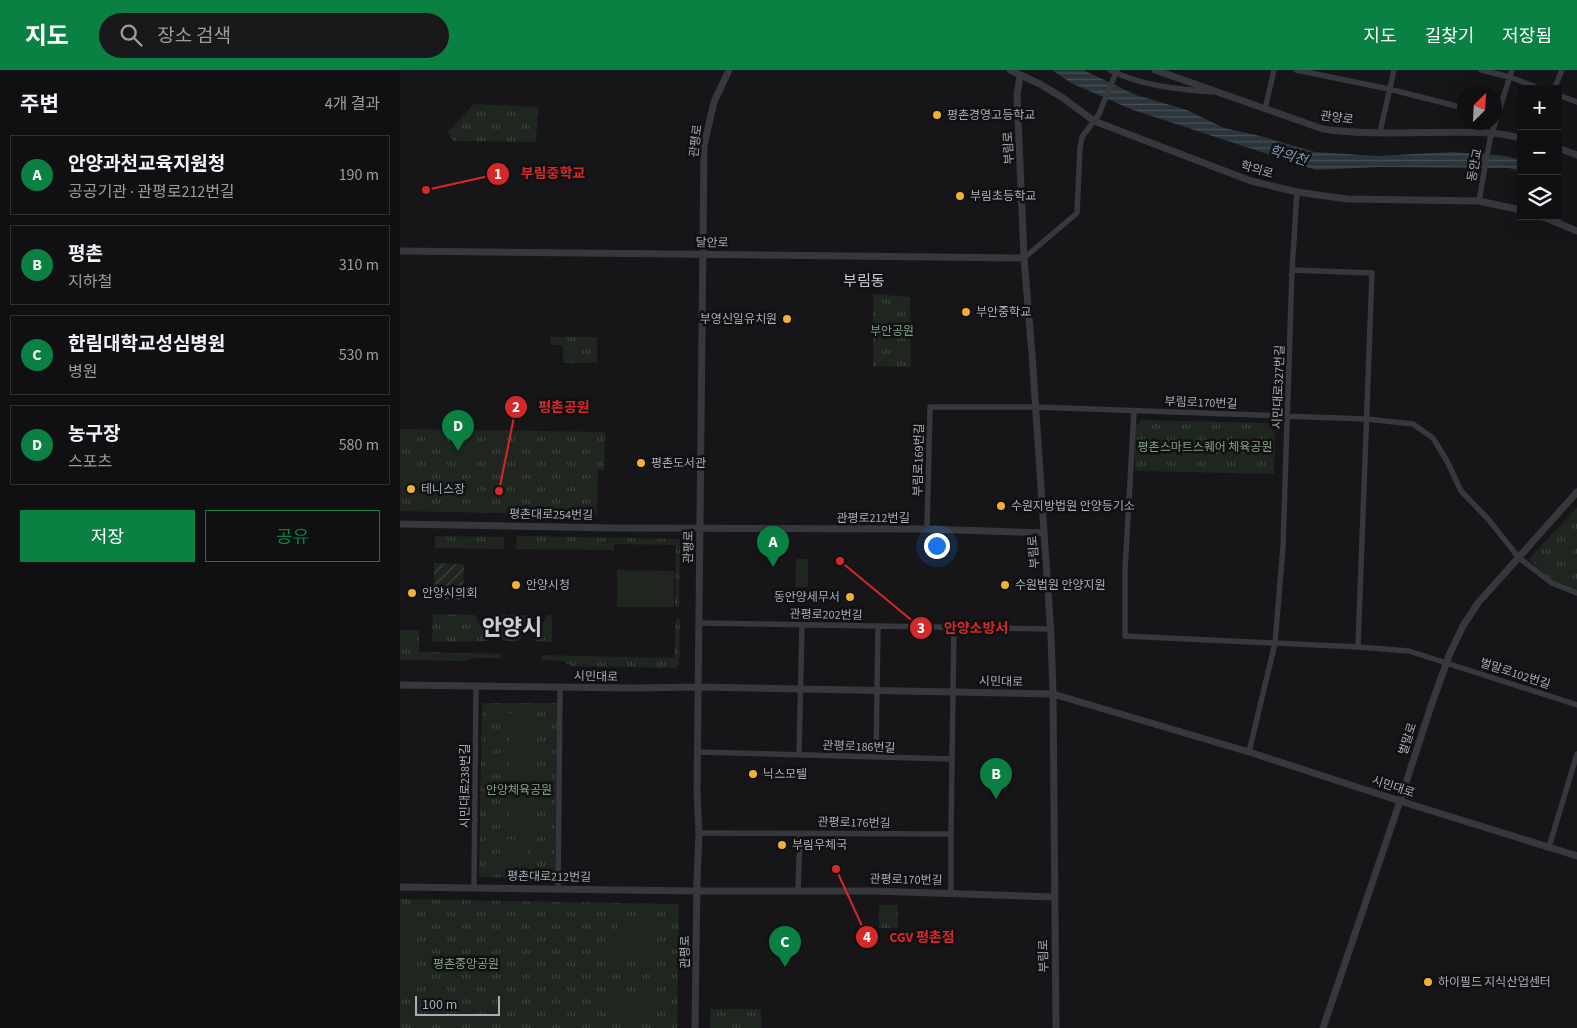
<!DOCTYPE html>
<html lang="ko">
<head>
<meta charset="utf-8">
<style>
  :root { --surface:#101012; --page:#19191b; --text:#f1f3f6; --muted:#9c9d9f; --line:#303032; --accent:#0b8043 }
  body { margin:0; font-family:"Source Sans 3","Noto Sans KR",sans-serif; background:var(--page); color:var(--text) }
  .controls { position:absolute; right:15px; top:15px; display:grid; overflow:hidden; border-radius:0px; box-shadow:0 5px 20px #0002 }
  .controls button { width:45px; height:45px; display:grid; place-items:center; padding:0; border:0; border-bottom:1px solid var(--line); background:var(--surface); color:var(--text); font:25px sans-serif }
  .compass { position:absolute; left:1057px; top:15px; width:45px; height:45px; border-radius:50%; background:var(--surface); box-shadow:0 5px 20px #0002; rotate:24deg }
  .scale { position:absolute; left:15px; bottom:12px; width:85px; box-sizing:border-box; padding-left:5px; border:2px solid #a8adb8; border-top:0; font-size:14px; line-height:18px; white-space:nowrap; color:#a8adb8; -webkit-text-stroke:4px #111113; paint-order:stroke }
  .you { position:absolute; left:536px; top:475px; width:18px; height:18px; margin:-12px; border:4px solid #fff; border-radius:50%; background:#1a73e8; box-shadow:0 0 0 8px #1a73e833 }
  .badge { display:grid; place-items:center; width:32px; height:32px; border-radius:50%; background:var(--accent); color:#fff; font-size:16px; font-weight:700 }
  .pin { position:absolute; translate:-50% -41px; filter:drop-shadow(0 1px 2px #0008) }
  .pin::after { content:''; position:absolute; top:26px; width:18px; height:15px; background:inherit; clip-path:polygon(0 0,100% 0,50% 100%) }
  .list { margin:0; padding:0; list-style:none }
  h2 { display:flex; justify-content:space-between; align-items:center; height:65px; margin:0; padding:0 20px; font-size:21px }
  h2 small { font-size:16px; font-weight:400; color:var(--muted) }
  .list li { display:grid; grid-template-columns:32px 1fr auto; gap:15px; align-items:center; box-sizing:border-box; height:80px; margin:0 10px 10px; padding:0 10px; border:1px solid var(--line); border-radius:0px }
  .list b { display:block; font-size:19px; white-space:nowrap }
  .list p { margin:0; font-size:16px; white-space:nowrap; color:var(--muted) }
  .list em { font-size:16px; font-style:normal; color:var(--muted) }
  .actions { display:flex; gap:10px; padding:15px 20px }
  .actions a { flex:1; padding:11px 0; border:1px solid var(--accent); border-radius:0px; text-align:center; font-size:18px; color:var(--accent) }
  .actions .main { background:var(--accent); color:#fff }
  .icon { flex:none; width:28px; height:28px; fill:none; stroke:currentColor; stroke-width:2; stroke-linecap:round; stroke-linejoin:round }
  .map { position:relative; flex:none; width:1177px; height:958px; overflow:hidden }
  header { display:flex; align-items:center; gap:30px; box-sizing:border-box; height:70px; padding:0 25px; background:var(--accent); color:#fff }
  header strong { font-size:24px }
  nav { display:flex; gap:28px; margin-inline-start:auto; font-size:18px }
  .search { width:350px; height:45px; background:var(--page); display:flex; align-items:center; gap:12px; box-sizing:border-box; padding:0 18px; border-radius:28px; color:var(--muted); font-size:19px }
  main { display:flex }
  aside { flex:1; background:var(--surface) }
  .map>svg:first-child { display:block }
  .grass { fill:url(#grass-tufts) }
  .garden { fill:url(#garden-furrows) }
  .pitch { fill:#1e261f }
  .water { fill:url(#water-rules) }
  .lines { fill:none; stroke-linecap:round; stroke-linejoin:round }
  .minor { stroke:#37383d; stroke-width:5.5 }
  .tertiary { stroke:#37383d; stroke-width:7 }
  .minor-bridge { stroke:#37383d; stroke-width:5.5 }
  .poi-dot { fill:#f2b134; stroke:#111113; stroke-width:2 }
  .labels { text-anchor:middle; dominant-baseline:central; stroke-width:5; stroke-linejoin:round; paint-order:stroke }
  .poi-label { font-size:12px; fill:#a8adb8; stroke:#111113; text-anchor:start }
  .street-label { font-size:12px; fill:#a8adb8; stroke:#111113 }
  .park-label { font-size:12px; fill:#7fa381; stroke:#111113 }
  .water-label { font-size:14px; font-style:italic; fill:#7f9bb3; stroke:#111113 }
  .quarter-label { font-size:15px; fill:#c9ccd4; stroke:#111113 }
  .town-label { font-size:22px; font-weight:bold; fill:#c9ccd4; stroke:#111113 }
  .leader { fill:none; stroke:#d62828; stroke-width:2 }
  .callout-dot { fill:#d62828; stroke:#111113; stroke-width:2 }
  .mark-label { font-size:15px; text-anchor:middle; font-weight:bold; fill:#fff }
  .callout-label { font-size:14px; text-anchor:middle; font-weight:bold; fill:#d62828; stroke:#111113; stroke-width:5; stroke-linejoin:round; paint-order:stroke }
</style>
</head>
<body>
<header>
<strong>지도</strong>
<div class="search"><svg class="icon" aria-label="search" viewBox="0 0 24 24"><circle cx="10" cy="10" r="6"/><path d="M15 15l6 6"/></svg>장소 검색</div>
<nav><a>지도</a><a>길찾기</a><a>저장됨</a></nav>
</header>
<main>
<aside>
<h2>주변<small>4개 결과</small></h2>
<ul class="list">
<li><span class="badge">A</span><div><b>안양과천교육지원청</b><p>공공기관 · 관평로212번길</p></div><em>190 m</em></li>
<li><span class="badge">B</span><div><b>평촌</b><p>지하철</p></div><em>310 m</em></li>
<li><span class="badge">C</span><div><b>한림대학교성심병원</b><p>병원</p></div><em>530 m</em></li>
<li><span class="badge">D</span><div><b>농구장</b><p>스포츠</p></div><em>580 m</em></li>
</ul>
<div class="actions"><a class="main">저장</a><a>공유</a></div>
</aside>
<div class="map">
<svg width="1177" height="958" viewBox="0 0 1177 958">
  <defs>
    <pattern id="grass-tufts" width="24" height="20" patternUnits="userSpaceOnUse" patternTransform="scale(1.25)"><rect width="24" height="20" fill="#1e261f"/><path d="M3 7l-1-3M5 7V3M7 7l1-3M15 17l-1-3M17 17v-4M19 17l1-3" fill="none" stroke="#3c433d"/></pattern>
    <pattern id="garden-furrows" width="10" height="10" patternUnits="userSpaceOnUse" patternTransform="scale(1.25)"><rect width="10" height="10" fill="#1e261f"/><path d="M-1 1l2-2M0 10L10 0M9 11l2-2" fill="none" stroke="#3c433d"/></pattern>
    <pattern id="water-rules" width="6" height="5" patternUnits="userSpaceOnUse" patternTransform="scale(1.25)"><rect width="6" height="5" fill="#2c353c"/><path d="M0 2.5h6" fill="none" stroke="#485056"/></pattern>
  </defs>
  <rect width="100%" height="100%" fill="#161618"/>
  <path class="grass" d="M74,34L138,37L136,72L53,71L48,62Z
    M473,224L510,227L511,297L473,296Z
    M150,267H197V293H163V275H150Z
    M741,350L867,353L875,363L874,404L735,401V356Z
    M0,359L205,362L204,400H198L197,445L0,441Z
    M1177,437V520C1153,513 1146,506 1129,489Z
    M35,466L104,467V479L35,478Z
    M117,466L280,469L279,537H275L276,475L214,474V480L116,479Z
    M33,544L75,545L89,571L32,572Z
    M94,545H130L132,549L119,571H103L91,549Z
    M147,545H152V572L134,571Z
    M276,549H280L279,594L275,598L172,596L162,591L141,590L142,585L274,588Z
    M0,560H19V582L101,584V588H73L64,591L0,590Z
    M82,633H157L155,808L79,807Z
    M0,829L279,834L277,958H0Z
    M479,835H498V858H479Z
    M310,939H361V958H310Z"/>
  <path class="garden" d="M34,493L64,494L63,530L34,529Z"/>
  <path class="pitch" d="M43,372H73V390H43Z
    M1,397H22L21,427L0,426Z
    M396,489H408V517H395Z
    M217,500L274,501V537H217Z
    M102,643L133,644V662H102Z
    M109,667H134V759H109Z
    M104,769L129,770L128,784L103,783Z
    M104,785H128V800H103Z
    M0,844H11L10,929H0Z
    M217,848L250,849V865L217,864Z
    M212,866H253V889H212Z
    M207,926L250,927V949H207Z"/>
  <path class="water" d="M652,0H683L736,25L787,40L824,58L860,66L915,82L977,86L1052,82L1105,86L1121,90V102L1109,98L978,97L916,100L733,40L671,13Z"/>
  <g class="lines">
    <path class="minor" d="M710,0C741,16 778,19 812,22
      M896,0L989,19L1064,38
      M1081,0L1110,7L1141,19
      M1154,19L1162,0
      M1158,25L1177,32
      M865,39L874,0
      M980,62L994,0
      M1079,131L1090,69L1112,0
      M624,188L677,143L680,78L682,67L699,44
      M892,200L972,203L958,577
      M734,342L725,500V566L958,577L1009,581L1177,635
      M527,459L530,337H635L966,349L1013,354L1033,368L1047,391L1061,421L1089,450L1119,488L1152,513L1177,523
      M299,553L650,559
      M298,682L552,689L554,557
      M849,682L875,573L883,477L892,200L897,122
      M399,685L402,555
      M476,687L478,556
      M299,763L551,764V823
      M551,764L552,689
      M1149,777L1177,684
      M74,818L76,615
      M158,819L160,618
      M398,821L400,763"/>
    <path class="tertiary" d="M610,0L640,14L663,28L694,51L851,111L897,122L947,129L1079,131L1121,140
      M755,0L923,59C978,67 1035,60 1090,63C1100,63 1111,66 1121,68
      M620,6L617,25L624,188L632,284L651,565L653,624L656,958
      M1158,78L1177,85
      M1141,146L1177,161
      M0,181L624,188
      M0,454L212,458L527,459L644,463
      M0,615L235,618L299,617L653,624L849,682L1000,731L1177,786
      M0,817L297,821H472L654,827
      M295,958L297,809L299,763L297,723L299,543L304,75L314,32L329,0
      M923,958L1000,731L1031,636L1050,583L1063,556L1078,533L1177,422"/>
    <path class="minor-bridge" d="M699,44L717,0"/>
  </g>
  <g class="poi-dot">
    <circle cx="537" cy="45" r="5"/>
    <circle cx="560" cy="126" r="5"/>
    <circle cx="566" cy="242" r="5"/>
    <circle cx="387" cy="249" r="5"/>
    <circle cx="241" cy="393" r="5"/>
    <circle cx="11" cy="419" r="5"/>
    <circle cx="601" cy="436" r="5"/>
    <circle cx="116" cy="515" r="5"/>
    <circle cx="605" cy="515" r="5"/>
    <circle cx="12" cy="523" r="5"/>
    <circle cx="450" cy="527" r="5"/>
    <circle cx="353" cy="704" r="5"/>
    <circle cx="382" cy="775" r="5"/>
    <circle cx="1028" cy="912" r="5"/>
  </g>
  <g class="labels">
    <g class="poi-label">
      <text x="547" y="45">평촌경영고등학교</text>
      <text x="570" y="126">부림초등학교</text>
      <text x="576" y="242">부안중학교</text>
      <text x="377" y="249" text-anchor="end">부영신일유치원</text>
      <text x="251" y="393">평촌도서관</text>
      <text x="21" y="419">테니스장</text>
      <text x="611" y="436">수원지방법원 안양등기소</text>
      <text x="126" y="515">안양시청</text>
      <text x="615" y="515">수원법원 안양지원</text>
      <text x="22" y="523">안양시의회</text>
      <text x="440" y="527" text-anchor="end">동안양세무서</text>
      <text x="363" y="704">닉스모텔</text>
      <text x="392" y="775">부림우체국</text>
      <text x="1038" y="912">하이필드 지식산업센터</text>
    </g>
    <g class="street-label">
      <text transform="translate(937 48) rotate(8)">관양로</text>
      <text transform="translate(296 71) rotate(-83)">관평로</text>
      <text transform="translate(609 78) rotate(-93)">부림로</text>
      <text transform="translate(1075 95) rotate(-79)">동안교</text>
      <text transform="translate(857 100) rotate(16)">학의로</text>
      <text transform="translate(312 173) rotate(1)">달안로</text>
      <text transform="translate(879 317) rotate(-88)">시민대로327번길</text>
      <text transform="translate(801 333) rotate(2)">부림로170번길</text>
      <text transform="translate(519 390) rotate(-89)">부림로169번길</text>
      <text transform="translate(151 445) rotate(1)">평촌대로254번길</text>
      <text x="473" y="448">관평로212번길</text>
      <text transform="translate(289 477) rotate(-89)">관평로</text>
      <text transform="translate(634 482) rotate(-94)">부림로</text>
      <text transform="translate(426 545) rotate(1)">관평로202번길</text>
      <text transform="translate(1115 604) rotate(18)">벌말로102번길</text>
      <text transform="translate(196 607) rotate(1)">시민대로</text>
      <text transform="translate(601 612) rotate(1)">시민대로</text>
      <text transform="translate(1008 669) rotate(-72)">벌말로</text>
      <text transform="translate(459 677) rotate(2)">관평로186번길</text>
      <text transform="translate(65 716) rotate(-90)">시민대로238번길</text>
      <text transform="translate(993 717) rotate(18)">시민대로</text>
      <text transform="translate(454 753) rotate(1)">관평로176번길</text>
      <text transform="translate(149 807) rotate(1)">평촌대로212번길</text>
      <text transform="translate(506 810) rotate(1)">관평로170번길</text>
      <text transform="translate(285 882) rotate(-90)">관평로</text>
      <text transform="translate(644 886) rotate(-91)">부림로</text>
    </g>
    <g class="park-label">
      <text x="492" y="261">부안공원</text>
      <text x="805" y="377">평촌스마트스퀘어 체육공원</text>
      <text x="119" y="720">안양체육공원</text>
      <text x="66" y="894">평촌중앙공원</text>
    </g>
    <g class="water-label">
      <text transform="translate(888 86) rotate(17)">학의천</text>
    </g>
    <g class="quarter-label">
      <text x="464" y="211">부림동</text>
    </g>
    <g class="town-label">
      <text x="112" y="558">안양시</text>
    </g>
  </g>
  <path class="leader" d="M26 120L98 104M99 421L116 337M440 491L521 558M436 799L467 867"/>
  <g class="callout-dot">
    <circle cx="26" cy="120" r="5"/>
    <circle cx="99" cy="421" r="5"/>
    <circle cx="440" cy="491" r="5"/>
    <circle cx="436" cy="799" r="5"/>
    <circle cx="98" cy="104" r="12"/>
    <circle cx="116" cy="337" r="12"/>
    <circle cx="521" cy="558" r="12"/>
    <circle cx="467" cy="867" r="12"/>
  </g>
  <g class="mark-label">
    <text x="98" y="109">1</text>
    <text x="116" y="342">2</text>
    <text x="521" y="563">3</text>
    <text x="467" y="872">4</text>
  </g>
  <g class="callout-label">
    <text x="153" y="108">부림중학교</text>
    <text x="164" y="342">평촌공원</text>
    <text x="576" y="563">안양소방서</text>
    <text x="522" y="872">CGV 평촌점</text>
  </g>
</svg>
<div class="controls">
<button>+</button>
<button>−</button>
<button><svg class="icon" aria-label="layers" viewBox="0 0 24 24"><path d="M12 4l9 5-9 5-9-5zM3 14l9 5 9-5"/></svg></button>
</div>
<svg class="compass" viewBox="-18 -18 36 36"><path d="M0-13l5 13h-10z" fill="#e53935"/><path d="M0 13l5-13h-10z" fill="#9c9d9f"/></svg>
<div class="scale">100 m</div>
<div class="you"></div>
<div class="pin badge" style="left:373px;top:497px">A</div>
<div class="pin badge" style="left:596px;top:729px">B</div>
<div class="pin badge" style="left:385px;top:897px">C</div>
<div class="pin badge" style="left:58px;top:381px">D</div>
</div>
</main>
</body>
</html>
